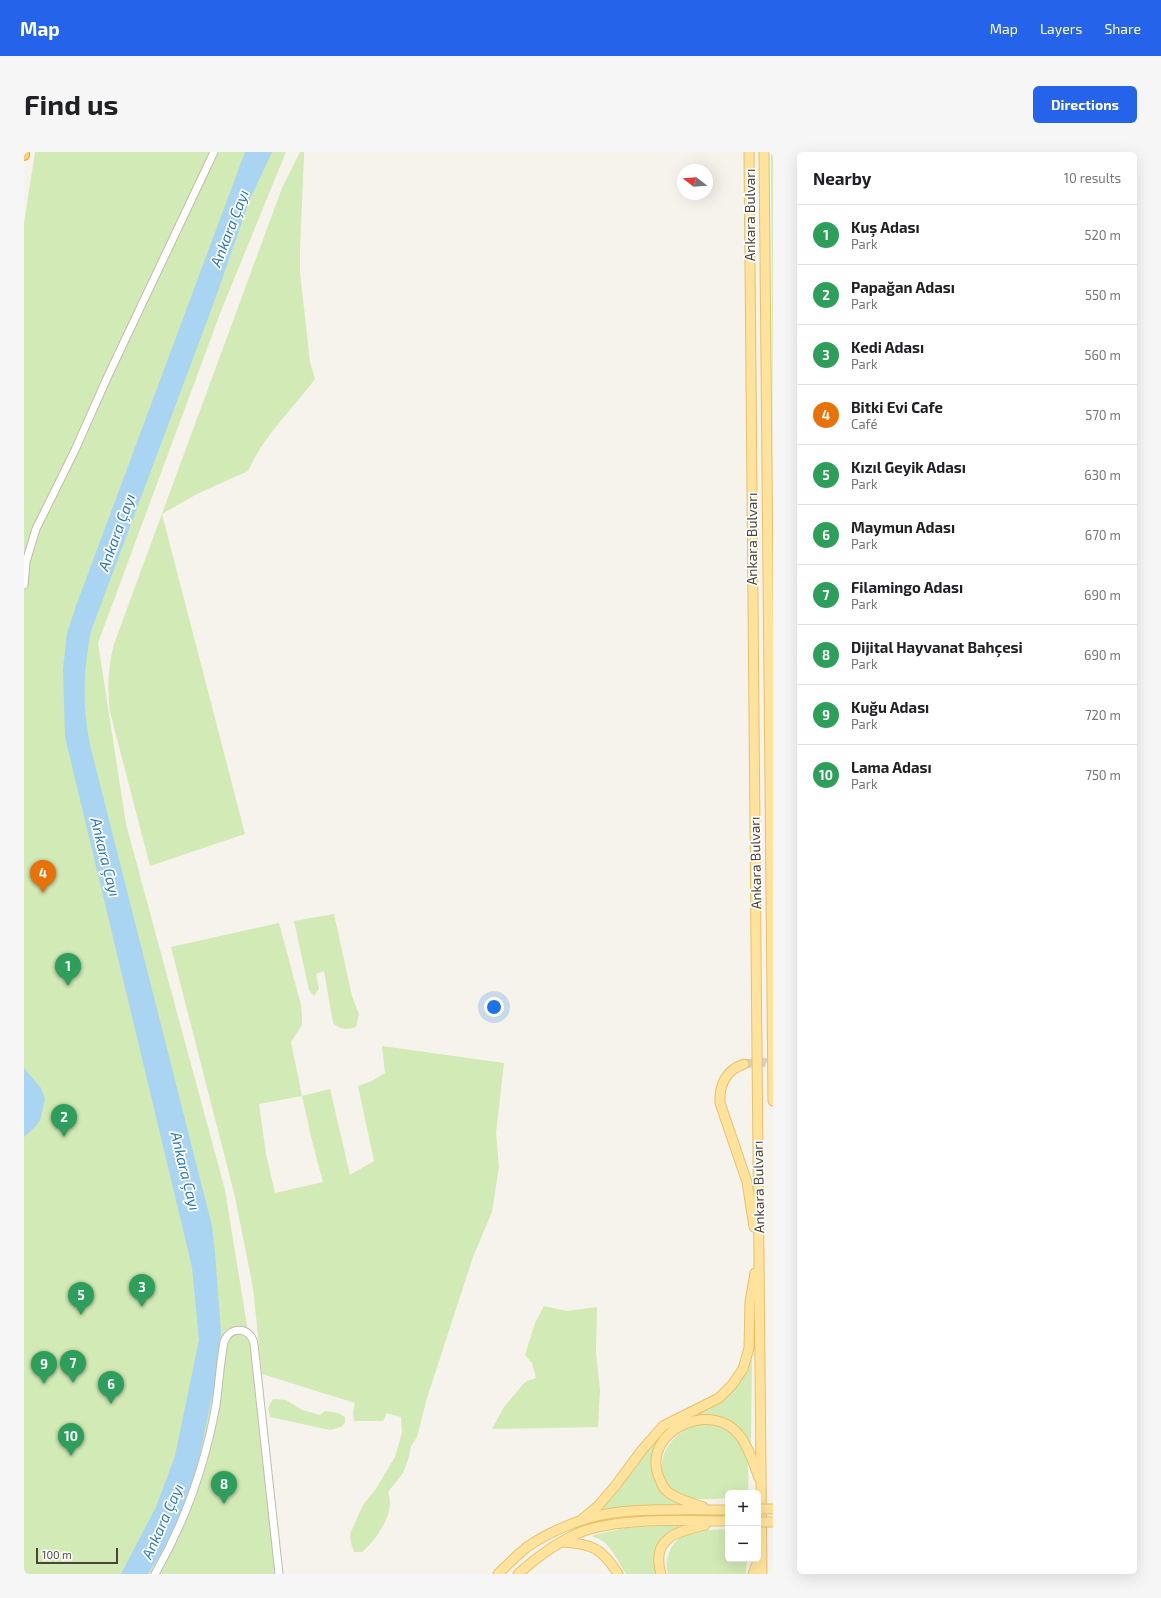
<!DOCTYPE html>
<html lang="en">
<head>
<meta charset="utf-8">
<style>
  :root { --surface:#fff; --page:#f6f6f6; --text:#202124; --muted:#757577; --line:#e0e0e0; --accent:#2563eb }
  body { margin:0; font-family:"Exo 2",sans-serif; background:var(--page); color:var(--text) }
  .controls { position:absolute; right:12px; bottom:12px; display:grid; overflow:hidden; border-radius:6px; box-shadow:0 4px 16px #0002 }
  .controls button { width:36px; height:36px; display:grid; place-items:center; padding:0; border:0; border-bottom:1px solid var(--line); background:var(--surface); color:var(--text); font:20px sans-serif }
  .compass { position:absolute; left:653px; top:12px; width:36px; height:36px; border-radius:50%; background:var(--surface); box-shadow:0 4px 16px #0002; rotate:287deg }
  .scale { position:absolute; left:12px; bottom:10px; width:82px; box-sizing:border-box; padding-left:4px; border:2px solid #4b4439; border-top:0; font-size:11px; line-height:14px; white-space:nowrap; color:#4b4439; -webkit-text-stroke:3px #fff; paint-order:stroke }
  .you { position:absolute; left:470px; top:855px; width:14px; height:14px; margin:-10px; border:3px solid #fff; border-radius:50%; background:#1a73e8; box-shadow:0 0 0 6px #1a73e833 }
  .badge { display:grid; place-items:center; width:26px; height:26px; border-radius:50%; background:var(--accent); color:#fff; font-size:13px; font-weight:700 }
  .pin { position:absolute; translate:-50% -33px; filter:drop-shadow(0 1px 2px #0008) }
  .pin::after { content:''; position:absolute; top:21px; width:14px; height:12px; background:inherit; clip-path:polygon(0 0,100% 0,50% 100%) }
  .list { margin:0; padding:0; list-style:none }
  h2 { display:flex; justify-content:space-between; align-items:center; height:52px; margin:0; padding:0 16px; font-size:17px }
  h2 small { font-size:13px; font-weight:400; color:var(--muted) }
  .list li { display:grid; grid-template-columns:26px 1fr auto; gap:12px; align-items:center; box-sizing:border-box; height:60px; padding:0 16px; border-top:1px solid var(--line) }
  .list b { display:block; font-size:15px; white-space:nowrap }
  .list p { margin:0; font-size:13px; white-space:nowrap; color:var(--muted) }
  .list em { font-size:13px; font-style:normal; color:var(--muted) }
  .map { position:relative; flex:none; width:749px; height:1422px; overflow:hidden; border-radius:6px }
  header { display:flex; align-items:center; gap:24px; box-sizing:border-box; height:56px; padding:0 20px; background:var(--accent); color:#fff }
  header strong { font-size:19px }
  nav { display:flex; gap:22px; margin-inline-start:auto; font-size:14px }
  .intro { display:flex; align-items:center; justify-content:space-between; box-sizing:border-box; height:96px; padding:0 24px }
  h1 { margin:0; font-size:28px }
  .button { padding:10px 18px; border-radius:6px; background:var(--accent); color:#fff; font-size:14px; font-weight:700 }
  main { display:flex; gap:24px; padding:0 24px }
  aside { flex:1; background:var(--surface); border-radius:6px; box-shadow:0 4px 16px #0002 }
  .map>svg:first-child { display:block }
  .green { fill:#d2eab5; fill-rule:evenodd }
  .water { fill:#a9d4f2 }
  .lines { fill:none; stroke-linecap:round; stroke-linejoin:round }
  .major-tunnel { stroke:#d4d0c8; stroke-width:9; stroke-dasharray:9 4.5; stroke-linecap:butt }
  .minor-casing { stroke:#c2bbae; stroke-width:9 }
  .major-casing { stroke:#e6c16a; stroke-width:11 }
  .highway-casing { stroke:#e0a43c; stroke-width:12 }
  .minor { stroke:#fff; stroke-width:7 }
  .major { stroke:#ffe39c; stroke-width:9 }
  .highway { stroke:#ffcf6e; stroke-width:10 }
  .major-bridge-casing { stroke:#e6c16a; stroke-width:11; stroke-linecap:butt }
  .major-bridge { stroke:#ffe39c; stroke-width:9 }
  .labels { text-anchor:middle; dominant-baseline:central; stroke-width:3.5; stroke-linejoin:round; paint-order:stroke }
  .street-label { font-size:14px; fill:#4b4439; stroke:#fff }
  .water-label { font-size:15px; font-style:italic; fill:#2e7ab2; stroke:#fff }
</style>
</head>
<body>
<header>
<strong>Map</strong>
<nav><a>Map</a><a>Layers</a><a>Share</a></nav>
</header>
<div class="intro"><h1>Find us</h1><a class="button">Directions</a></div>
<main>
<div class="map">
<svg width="749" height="1422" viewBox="0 0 749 1422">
  <rect width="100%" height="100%" fill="#f6f3ec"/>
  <path class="green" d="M11,0H262L197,159L74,491L102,672L201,1038L238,1266L256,1422H0V71Z
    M276,0H280V4L276,98V120L286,210L291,227C268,258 240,283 224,319L173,342L138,362L221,682L126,714L86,560C83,536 84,515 90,492L258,36Z
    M747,0H749V301Z
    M310,762L328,844L335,862L332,875C322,878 317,878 309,871L300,819L292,822L295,837L290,844L285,838L270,769Z
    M255,771L277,853L278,864V873L267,890L278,944L306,937L326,1023L350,1009L334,934L348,929L361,921L358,894L480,911L472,981L475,1015L468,1060L449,1105L403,1246L393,1285L387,1294L384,1308L379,1321L364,1340C372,1360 354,1386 338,1400H330L327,1391L326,1382L339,1353L351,1338L371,1305L378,1281L377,1265L363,1261L359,1269H330L329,1260L331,1251L238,1222L229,1136L211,1045L147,795ZM278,944L289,993L299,1030L251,1041L242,1002L235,952Z
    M520,1154L543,1159L573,1155L572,1200L576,1238L574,1275L468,1277L480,1255L501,1230L512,1226L508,1211L501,1203L511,1171Z
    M726,1208H728L727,1292H726C715,1268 688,1257 664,1268C657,1270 651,1279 646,1284C641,1289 633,1294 630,1300C624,1311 630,1331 639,1340C643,1344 650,1347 654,1350V1352L576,1358L594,1338L640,1277L699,1246L713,1234Z
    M249,1247L262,1248L278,1258L296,1263L301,1259L314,1261L321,1265V1271L317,1275L306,1278L246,1265L244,1256Z
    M680,1272C723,1276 726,1304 724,1341H704V1346C688,1347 664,1350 650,1341C645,1338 642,1331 640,1326C632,1305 648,1282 668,1275C672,1273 676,1273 680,1272Z
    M655,1373V1375L640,1386L635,1422H602C593,1409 586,1388 569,1385V1383L602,1376Z
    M704,1377V1407H723L722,1422H644C641,1415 643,1408 645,1401C654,1376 682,1378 704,1377Z"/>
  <path class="water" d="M221,0H248L226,47L189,153L67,479C59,520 58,555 67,597L188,1074L191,1101L197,1181L192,1226L173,1316L160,1355L136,1403L124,1422H97L132,1355L151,1304L175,1188L168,1115L41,585L39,517L43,481L52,454Z
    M0,916L17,936L21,947L16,968L10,976L0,985Z"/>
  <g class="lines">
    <path class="major-tunnel" d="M720,912L739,910L749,914"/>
    <g class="minor-casing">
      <path id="minor" d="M0,433L2,410L12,377L51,298L83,226L190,0
        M131,1422C161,1370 181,1313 192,1253C195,1232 196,1211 200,1190C206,1173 227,1175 230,1192L255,1422"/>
    </g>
    <g class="major-casing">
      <path id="major" d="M725,0C728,474 734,948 738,1422
        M740,0L749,949
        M720,912C702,918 695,933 696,951L723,1030L730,1075
        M679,1355C668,1351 655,1348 645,1341C639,1337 637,1330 634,1323C619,1278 689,1247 716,1284C725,1296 730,1312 735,1326
        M556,1369L574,1354L592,1333L618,1298L639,1274L695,1246L708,1233L719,1217L725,1196L726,1150L731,1121
        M539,1390C568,1392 578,1396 594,1422
        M474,1422C483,1413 493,1403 503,1395C526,1379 560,1365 588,1361C626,1356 666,1358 704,1358
        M494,1422C513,1405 533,1390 557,1380C596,1365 662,1369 704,1369
        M637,1422C626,1386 654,1379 681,1373
        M729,1422L736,1404"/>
    </g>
    <g class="highway-casing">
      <path id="highway" d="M0,3V0"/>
    </g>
    <use href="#minor" class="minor"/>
    <use href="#major" class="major"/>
    <use href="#highway" class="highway"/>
    <g class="major-bridge-casing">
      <path id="major-bridge" d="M734,1357H749
        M734,1370H749"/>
    </g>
    <use href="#major-bridge" class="major-bridge"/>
  </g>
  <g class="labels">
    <g class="street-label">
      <text transform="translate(725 63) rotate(-90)">Ankara Bulvarı</text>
      <text transform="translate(727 387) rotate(-90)">Ankara Bulvarı</text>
      <text transform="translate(731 711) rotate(-91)">Ankara Bulvarı</text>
      <text transform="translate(734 1035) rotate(-91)">Ankara Bulvarı</text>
    </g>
    <g class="water-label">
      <text transform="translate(205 76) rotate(-69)">Ankara Çayı</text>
      <text transform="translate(92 380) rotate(-70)">Ankara Çayı</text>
      <text transform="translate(82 705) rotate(76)">Ankara Çayı</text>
      <text transform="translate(162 1019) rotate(76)">Ankara Çayı</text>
      <text transform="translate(138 1369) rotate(-66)">Ankara Çayı</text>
    </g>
  </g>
</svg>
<div class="controls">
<button>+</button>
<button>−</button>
</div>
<svg class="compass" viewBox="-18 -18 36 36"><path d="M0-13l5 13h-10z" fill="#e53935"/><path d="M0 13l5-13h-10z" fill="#757577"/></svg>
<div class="scale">100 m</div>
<div class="you"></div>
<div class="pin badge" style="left:44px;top:834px;background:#2e9e5b">1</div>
<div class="pin badge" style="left:40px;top:985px;background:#2e9e5b">2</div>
<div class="pin badge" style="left:118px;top:1155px;background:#2e9e5b">3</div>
<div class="pin badge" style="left:19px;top:741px;background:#e8710a">4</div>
<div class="pin badge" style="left:57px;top:1163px;background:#2e9e5b">5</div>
<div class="pin badge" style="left:87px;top:1252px;background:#2e9e5b">6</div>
<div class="pin badge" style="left:49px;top:1231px;background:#2e9e5b">7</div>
<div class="pin badge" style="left:200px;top:1352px;background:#2e9e5b">8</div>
<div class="pin badge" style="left:20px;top:1232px;background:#2e9e5b">9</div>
<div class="pin badge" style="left:47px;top:1304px;background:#2e9e5b">10</div>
</div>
<aside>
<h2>Nearby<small>10 results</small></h2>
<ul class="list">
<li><span class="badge" style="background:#2e9e5b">1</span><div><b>Kuş Adası</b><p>Park</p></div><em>520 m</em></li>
<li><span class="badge" style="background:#2e9e5b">2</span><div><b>Papağan Adası</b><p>Park</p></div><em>550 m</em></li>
<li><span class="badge" style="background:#2e9e5b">3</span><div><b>Kedi Adası</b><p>Park</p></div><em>560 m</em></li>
<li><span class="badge" style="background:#e8710a">4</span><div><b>Bitki Evi Cafe</b><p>Café</p></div><em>570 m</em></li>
<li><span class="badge" style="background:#2e9e5b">5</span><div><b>Kızıl Geyik Adası</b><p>Park</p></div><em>630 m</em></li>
<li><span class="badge" style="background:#2e9e5b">6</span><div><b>Maymun Adası</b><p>Park</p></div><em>670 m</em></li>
<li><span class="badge" style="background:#2e9e5b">7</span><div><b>Filamingo Adası</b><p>Park</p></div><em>690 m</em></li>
<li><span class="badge" style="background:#2e9e5b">8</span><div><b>Dijital Hayvanat Bahçesi</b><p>Park</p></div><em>690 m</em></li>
<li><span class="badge" style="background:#2e9e5b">9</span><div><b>Kuğu Adası</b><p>Park</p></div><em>720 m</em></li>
<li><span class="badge" style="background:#2e9e5b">10</span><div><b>Lama Adası</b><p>Park</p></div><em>750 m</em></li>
</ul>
</aside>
</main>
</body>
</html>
